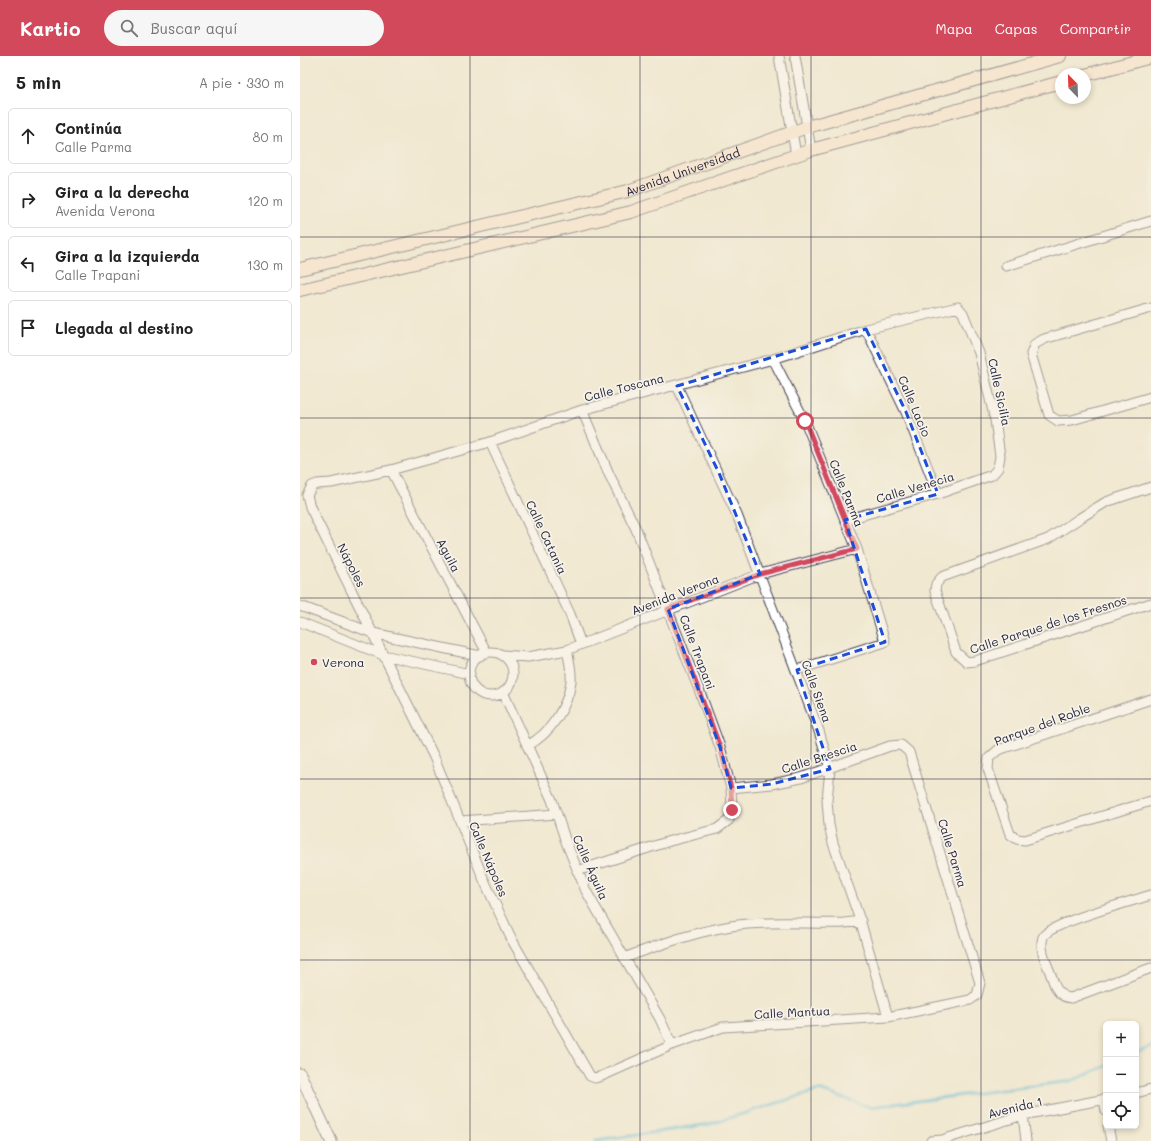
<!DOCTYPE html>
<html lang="es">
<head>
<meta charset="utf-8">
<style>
  :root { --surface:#fff; --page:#f6f6f6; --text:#222; --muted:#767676; --line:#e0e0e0; --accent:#d1495b }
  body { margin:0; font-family:Mali,sans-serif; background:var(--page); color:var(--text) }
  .controls { position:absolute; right:12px; bottom:12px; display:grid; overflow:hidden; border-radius:6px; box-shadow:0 2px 6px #0003 }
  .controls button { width:36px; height:36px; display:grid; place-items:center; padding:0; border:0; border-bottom:1px solid var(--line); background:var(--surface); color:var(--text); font:20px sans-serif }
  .compass { position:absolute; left:755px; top:12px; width:36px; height:36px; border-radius:50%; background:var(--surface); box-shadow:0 2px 6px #0003; rotate:337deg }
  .stop { position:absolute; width:12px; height:12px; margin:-9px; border:3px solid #d1495b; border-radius:50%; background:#fff }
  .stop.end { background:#d1495b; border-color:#fff; box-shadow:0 1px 4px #0008 }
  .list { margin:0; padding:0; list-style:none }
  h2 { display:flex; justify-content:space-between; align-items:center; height:52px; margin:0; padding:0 16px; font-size:17px }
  h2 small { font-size:13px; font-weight:400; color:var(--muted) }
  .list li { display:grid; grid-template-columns:26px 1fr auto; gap:12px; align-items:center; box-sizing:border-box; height:56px; margin:0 8px 8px; padding:0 8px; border:1px solid var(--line); border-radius:6px }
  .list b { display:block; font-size:15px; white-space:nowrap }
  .list p { margin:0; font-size:13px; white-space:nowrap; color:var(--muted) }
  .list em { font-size:13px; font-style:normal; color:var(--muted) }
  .icon { flex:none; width:22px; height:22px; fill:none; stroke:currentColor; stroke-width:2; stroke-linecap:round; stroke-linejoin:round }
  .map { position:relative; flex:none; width:851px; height:1085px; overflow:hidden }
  header { display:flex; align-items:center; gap:24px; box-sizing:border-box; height:56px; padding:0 20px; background:var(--accent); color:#fff }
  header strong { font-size:19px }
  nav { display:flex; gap:22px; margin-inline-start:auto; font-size:14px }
  .search { width:280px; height:36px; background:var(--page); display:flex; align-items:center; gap:10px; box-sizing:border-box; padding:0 14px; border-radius:22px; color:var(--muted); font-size:15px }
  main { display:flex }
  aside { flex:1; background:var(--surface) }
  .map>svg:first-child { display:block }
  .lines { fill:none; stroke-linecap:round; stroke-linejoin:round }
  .stream { stroke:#5ab7d8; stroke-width:3.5 }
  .minor-casing { stroke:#414051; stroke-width:11 }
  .tertiary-casing { stroke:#414051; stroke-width:13 }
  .secondary-casing { stroke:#414051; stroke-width:14 }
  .minor { stroke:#fff; stroke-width:9 }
  .tertiary { stroke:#fff; stroke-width:11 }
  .secondary { stroke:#fde4d1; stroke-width:12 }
  .route { stroke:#d1495b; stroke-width:5 }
  .marked { fill:none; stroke:#1d4ed8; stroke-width:3; stroke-dasharray:8 5; stroke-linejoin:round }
  .grid { fill:none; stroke:#22223b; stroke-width:1; stroke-opacity:0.55 }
  .poi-dot { fill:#d1495b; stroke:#f7f3e8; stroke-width:1.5 }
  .labels { text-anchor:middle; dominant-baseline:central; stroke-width:3.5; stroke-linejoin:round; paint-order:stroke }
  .street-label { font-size:12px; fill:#22223b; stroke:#f7f3e8 }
  .poi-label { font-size:12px; fill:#22223b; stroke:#f7f3e8; text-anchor:start }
</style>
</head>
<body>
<header>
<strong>Kartio</strong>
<div class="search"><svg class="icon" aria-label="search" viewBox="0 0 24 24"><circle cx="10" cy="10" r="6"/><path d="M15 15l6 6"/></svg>Buscar aquí</div>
<nav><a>Mapa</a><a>Capas</a><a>Compartir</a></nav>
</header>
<main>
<aside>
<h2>5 min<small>A pie · 330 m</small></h2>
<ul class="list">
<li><svg class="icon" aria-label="ahead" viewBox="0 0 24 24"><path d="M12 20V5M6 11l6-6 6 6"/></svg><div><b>Continúa</b><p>Calle Parma</p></div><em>80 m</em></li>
<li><svg class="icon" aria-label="right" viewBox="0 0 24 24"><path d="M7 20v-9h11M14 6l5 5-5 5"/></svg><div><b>Gira a la derecha</b><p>Avenida Verona</p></div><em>120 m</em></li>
<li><svg class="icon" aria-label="left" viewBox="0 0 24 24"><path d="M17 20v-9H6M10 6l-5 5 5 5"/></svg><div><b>Gira a la izquierda</b><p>Calle Trapani</p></div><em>130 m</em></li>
<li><svg class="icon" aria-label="arrive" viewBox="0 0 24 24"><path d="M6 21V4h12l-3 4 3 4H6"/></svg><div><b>Llegada al destino</b></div></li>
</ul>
</aside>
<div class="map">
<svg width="851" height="1085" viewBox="0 0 851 1085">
  <rect width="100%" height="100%" fill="#f7f3e8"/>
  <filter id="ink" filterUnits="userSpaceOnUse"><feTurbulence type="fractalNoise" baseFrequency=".025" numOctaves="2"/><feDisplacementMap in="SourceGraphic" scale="8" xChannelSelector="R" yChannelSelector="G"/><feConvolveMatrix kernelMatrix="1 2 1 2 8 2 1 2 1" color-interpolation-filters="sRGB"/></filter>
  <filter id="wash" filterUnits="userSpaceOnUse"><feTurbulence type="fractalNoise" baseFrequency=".012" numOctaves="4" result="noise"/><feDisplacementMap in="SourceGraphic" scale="16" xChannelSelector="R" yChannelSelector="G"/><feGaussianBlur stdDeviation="0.9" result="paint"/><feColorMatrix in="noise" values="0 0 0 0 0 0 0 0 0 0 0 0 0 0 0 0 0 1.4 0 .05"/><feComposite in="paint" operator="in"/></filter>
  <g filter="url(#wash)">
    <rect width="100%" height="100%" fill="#f0e8d0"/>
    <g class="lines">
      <path class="stream" d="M836,997L851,991
        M296,1085L410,1068L519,1034L570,1051L771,1025L806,1010"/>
    </g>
  </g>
  <g filter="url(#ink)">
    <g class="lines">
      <g class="minor-casing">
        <path id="minor" d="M479,0L496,99
          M495,0L511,94
          M706,210L851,165
          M851,252L744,283L735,288L731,298L749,359L758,365L772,364L851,341
          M566,273L606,356L638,438
          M473,303L505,365L557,493L585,586L497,614
          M377,330L437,459L519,675L530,713L527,744L529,769L533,787L561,867L588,961
          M190,386L270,558L281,588
          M91,414L187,597
          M851,431L806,446L780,462L748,483L642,521L636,528L635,535L656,596L667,606L675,605L851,547
          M0,550L73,577L180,600
          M0,566L83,599L170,618
          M169 618a22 22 0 1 1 44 0a22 22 0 1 1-44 0Z
          M203,599L228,601L267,594L460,518L557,493
          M203,636L252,744L266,786L286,835L360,963L372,989
          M851,643L698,694L689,702L688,713L710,778L717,783L725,784L851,745
          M227,690C250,678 268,651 271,625C272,615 269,604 267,594
          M431,732L472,728L501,722L590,690L601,689L609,696L680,927L677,939L670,944L588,961L423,971L372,989L302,1020L295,1022L290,1020L212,884L184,824L134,701L10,451L7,439L12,430L17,428L31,427L91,414L190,386L282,354L473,303L566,273L658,251L663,257L679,297L695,364L700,400L698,412L692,419L638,438L545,464
          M160,765L257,758
          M277,815L370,785L417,773L429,764L432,754L431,732L420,691L401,639L336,473L309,418L282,354
          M851,839C833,845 749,867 743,881C739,893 747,908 751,919C755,931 758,941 771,942L851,912
          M324,902C364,887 405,872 447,868C480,865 512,868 545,867L561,865
          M836,1037L851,1033
          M804,1043L806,1055
          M723,1059L726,1085
          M808,1070L811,1085
          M631,1085L642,1084L723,1059L806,1043"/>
      </g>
      <g class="tertiary-casing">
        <path id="tertiary" d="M0,1018L31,1085"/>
      </g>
      <g class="secondary-casing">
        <g id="secondary">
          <path d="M785,19L851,1"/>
          <path id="s1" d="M0,213L328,135L507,71L760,0"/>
          <path d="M0,234L331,156L511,94L761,26"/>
        </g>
      </g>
      <use href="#minor" class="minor"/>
      <use href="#tertiary" class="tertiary"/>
      <use href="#secondary" class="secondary"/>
    </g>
  </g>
  <g class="lines" filter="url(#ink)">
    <path class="route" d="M432,754L431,732L420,691L368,553L460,518L557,493L505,365"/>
  </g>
  <path d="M0 0H851V1085H0ZM566,273L606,356L638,438L545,464L585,586L497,614L530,713L472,728L431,732L420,691L368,553L460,518L419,417L377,330Z" fill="#f0e8d0" fill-opacity=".55" fill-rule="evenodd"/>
  <path class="marked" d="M566,273L606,356L638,438L545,464L585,586L497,614L530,713L472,728L431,732L420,691L368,553L460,518L419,417L377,330Z"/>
  <path class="grid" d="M170,0V1085M340,0V1085M511,0V1085M681,0V1085M0,181H851M0,362H851M0,542H851M0,723H851M0,904H851"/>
  <circle class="poi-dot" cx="14" cy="606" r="4"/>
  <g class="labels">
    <g class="street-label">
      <text stroke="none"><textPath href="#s1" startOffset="395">Avenida Universidad</textPath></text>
      <text transform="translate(324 331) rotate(-14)">Calle Toscana</text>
      <text transform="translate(700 336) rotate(78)">Calle Sicilia</text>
      <text transform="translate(615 350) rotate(67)">Calle Lacio</text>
      <text transform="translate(615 431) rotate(-17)">Calle Venecia</text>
      <text transform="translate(547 437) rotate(68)">Calle Parma</text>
      <text transform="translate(247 481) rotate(65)">Calle Catania</text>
      <text transform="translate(149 499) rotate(62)">Aguila</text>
      <text transform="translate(52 509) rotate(63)">Nápoles</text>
      <text transform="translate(375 538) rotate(-21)">Avenida Verona</text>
      <text transform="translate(748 568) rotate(-18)">Calle Parque de los Fresnos</text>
      <text transform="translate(398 596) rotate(69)">Calle Trapani</text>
      <text transform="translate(517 635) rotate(70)">Calle Siena</text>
      <text transform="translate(742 668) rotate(-20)">Parque del Roble</text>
      <text transform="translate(519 701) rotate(-18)">Calle Brescia</text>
      <text transform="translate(653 797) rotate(73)">Calle Parma</text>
      <text transform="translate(189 803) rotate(67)">Calle Nápoles</text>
      <text transform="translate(291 811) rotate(66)">Calle Águila</text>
      <text transform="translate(492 956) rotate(-3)">Calle Mantua</text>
      <text transform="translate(715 1051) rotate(-14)">Avenida 1</text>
    </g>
    <g class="poi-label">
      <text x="22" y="606">Verona</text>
    </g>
  </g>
</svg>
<div class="controls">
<button>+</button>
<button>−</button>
<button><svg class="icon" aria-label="locate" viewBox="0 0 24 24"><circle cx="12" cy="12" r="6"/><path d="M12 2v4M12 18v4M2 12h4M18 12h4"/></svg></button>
</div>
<svg class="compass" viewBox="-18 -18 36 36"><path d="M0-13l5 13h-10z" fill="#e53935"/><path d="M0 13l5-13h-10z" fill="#767676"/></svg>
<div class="stop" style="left:505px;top:365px"></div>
<div class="stop end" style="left:432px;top:754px"></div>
</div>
</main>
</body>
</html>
